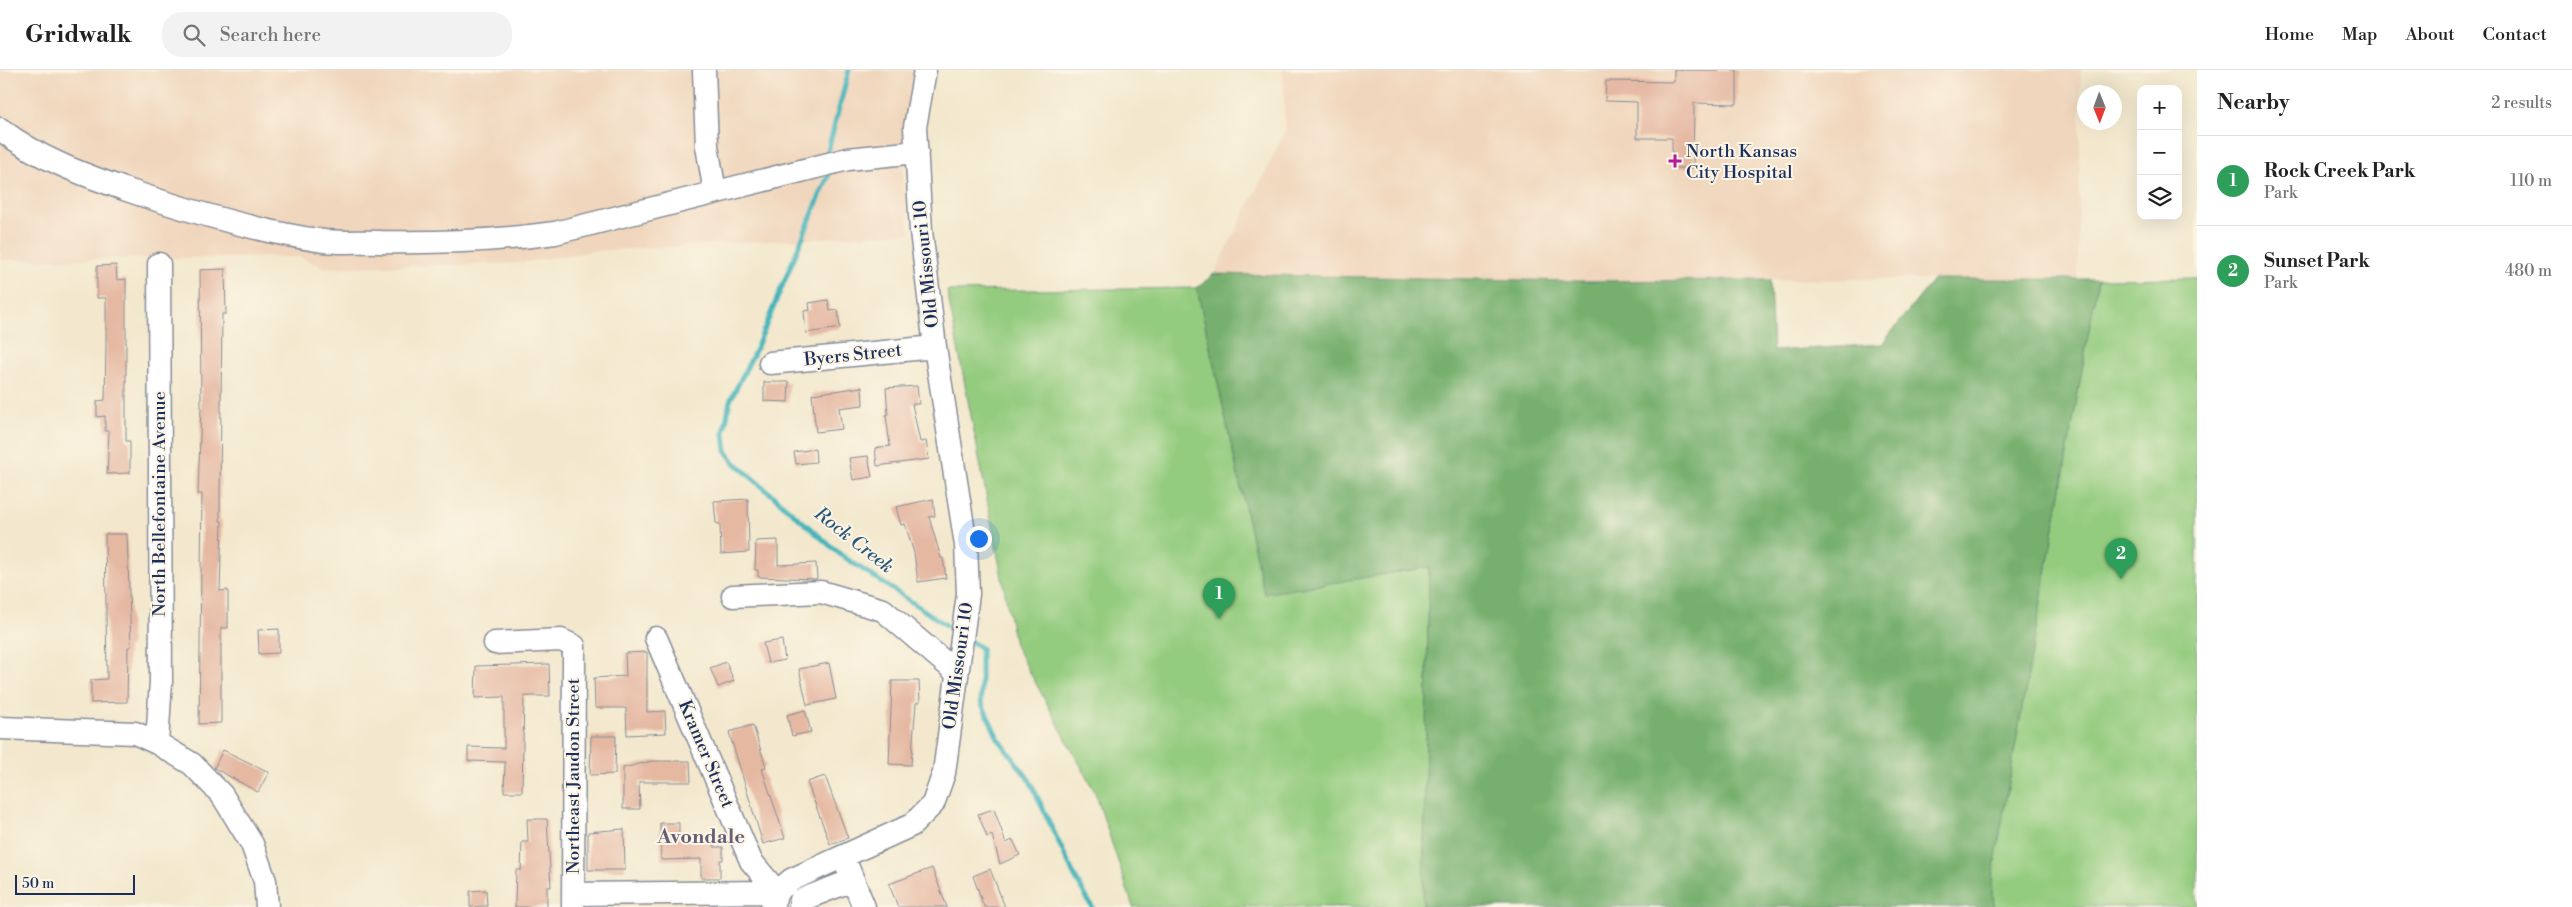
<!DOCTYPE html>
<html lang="en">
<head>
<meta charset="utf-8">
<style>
  :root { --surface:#fff; --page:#f2f2f2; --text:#222; --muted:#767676; --line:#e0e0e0; --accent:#0f766e }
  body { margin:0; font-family:"Libre Bodoni",serif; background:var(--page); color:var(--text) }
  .controls { position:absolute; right:15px; top:15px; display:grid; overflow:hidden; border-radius:10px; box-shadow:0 5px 20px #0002 }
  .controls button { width:45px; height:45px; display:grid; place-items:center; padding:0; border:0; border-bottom:1px solid var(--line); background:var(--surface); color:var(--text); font:25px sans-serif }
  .compass { position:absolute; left:2077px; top:15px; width:45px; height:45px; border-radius:50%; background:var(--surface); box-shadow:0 5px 20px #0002; rotate:179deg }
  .scale { position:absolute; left:15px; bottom:12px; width:120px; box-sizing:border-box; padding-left:5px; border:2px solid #1b2f5e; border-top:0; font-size:14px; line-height:18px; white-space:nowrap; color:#1b2f5e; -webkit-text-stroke:4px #fcf5e5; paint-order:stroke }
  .you { position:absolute; left:978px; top:468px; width:18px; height:18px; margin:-12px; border:4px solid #fff; border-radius:50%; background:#1a73e8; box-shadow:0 0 0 8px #1a73e833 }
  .badge { display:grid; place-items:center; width:32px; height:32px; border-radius:50%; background:var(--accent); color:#fff; font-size:16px; font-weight:700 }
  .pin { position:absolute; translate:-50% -41px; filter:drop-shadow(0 1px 2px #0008) }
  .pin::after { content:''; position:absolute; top:26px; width:18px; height:15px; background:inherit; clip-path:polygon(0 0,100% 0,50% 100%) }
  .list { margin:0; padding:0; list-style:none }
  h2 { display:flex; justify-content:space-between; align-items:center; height:65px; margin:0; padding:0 20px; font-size:21px }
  h2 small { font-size:16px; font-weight:400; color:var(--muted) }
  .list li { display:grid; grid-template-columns:32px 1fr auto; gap:15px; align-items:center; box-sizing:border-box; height:90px; padding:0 20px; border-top:1px solid var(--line) }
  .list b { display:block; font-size:19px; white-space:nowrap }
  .list p { margin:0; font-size:16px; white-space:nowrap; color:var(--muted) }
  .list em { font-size:16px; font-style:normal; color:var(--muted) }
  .icon { flex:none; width:28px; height:28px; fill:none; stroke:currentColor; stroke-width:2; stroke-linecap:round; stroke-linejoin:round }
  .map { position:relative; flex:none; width:2197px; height:837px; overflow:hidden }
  header { display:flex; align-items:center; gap:30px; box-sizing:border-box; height:70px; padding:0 25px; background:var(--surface); border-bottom:1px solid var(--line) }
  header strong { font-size:24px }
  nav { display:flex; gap:28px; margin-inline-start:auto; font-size:18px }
  .search { width:350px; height:45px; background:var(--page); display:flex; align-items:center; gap:12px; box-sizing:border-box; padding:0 18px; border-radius:20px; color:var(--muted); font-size:19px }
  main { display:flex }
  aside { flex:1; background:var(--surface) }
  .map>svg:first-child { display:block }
  .built { fill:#f0d6bc }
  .green { fill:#94cc7f; stroke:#587e6e }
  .forest { fill:#77b06e; stroke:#497066 }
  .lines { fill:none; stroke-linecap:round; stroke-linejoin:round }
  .stream { stroke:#45b5bb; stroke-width:5 }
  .building { fill:#e5b8a2 }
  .minor-casing { stroke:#878c96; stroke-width:25 }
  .minor { stroke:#fff; stroke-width:22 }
  .poi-dot { fill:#b5179e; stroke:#fcf5e5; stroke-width:2 }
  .labels { text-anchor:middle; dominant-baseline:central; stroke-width:4; stroke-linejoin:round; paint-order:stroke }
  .poi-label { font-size:18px; fill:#1b2f5e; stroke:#fcf5e5; text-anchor:start }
  .street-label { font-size:18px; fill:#1b2f5e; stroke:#fcf5e5 }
  .water-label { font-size:19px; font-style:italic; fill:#28577a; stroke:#fcf5e5 }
  .quarter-label { font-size:20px; font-weight:bold; fill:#625f76; stroke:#fcf5e5 }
</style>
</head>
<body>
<header>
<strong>Gridwalk</strong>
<div class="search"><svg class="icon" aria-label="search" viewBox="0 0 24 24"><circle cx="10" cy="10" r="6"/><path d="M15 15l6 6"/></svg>Search here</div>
<nav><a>Home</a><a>Map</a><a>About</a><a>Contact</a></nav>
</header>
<main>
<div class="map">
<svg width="2197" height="837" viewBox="0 0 2197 837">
  <rect width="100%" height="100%" fill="#fcf5e5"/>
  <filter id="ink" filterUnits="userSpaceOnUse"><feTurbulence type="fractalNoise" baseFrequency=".02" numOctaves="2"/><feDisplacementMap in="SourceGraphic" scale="10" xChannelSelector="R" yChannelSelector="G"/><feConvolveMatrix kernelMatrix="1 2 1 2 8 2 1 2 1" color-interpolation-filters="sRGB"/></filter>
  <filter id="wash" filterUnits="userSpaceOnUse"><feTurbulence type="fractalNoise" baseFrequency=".0096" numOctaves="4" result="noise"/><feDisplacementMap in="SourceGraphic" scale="20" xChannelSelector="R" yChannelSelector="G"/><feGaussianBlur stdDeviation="1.12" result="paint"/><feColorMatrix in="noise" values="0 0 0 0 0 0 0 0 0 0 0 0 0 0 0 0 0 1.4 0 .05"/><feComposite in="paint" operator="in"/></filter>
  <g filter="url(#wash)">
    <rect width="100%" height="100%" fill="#f3e8cd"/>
    <path class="built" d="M0,0H914L906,51L903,114L910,163L594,181L521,193L325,198L299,187L0,190Z
      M1283,0H2081L2078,208L1577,211L1214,204L1285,62Z"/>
    <path class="green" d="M2197,208V837H1994L1992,808L2098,209Z
      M1197,218L1264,523L1429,497L1423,837H1133L1095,722L1015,575L947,221Z"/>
    <path class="forest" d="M1214,204L1577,211L1770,210L1773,281L1882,274L1934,209H2098L1992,808L1994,837H1423L1429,497L1264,524L1197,218Z"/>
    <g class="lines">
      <path class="stream" d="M827,84L849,0
        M829,104L756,279L730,331L724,363L726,381L734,392L841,485L958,563
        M967,569L981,578V632L998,668L1030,711L1075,807L1092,837"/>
    </g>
    <g id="blocks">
      <path class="building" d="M1674,0H1737V34L1694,33L1693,98H1672V68H1637V32L1605,31L1606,11L1674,12Z
        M116,195L117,210L126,209V371H130V403L107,404L109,361H105V346L97,347V331L105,330L106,273V228H97V196Z
        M225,199L226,244H222L220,423V451H222L220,521L228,520V558H221V653L199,654L202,424H198L201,337L200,200Z
        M828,230L830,241L838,240L840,258L806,263L804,241L810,240L809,233Z
        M764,312H789L788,332L764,331Z
        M917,316L919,334H912L920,372L926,371L929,389L877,396L875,378L890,376L886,345L888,344L886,318Z
        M862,317L863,335L839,338L842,359L816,362L812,324Z
        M815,379L816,392L796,394L794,382Z
        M868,386L872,407L853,410L849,388Z
        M748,429L749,482L721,484L720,454L716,453L714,431Z
        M933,429L935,446L929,447L941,488H943L946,508L918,512L914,483L905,454L901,455L896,437Z
        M105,464H127L131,577H128L127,632L91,633V610L107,609Z
        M778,470V495L816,493L817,509L758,507V500H755L756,471Z
        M279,559V583L259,584L258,560Z
        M782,570L785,590L768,593L763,573Z
        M647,582V642L665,641L666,663L627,665L626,638H595L594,608L626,606L625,583Z
        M726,592L734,611L718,617L710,598Z
        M829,593L836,629L807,635L799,599Z
        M549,594L550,626H524L522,722H504L505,692L468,691V677L504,678V627L475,628L476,596Z
        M892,611H919L920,632L916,633L911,695L889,694Z
        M805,640L811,662L792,666L787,645Z
        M753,655L766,697L762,699L785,768L763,774L729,662Z
        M591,666H616L615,704L590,705Z
        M223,680L269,702L258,722L214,698Z
        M652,691H690L691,712H639L640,739H623V698Z
        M825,706L848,768L830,774L807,712Z
        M994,739L1006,773L1013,770L1020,785L1000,794L992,765L987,767L978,744Z
        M527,749H547L551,817H547V837H515L516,800H521L522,772H528Z
        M660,753H679V768H714V777H723V790H720V808H701V789L661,790Z
        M624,759L625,800H588V762Z
        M932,798L947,837H898L889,814Z
        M990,799L1005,837H984L973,806Z
        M486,820L487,836L470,837V821Z"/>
    </g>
  </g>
  <g filter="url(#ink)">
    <use href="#blocks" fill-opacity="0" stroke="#878c96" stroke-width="1"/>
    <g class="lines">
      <g class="minor-casing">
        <path id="minor" d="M704,0L707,76L715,122
          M0,59C39,89 84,105 130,121C192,142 259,162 324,171C343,173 363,171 381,172C440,173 498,171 555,163L848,89L917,82
          M770,293L935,277
          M733,526L821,522L883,540L956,602
          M656,568L751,791L777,822
          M495,573L561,570L574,576L573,837
          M0,658L135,663L157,673L192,694L222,725L252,774L265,811L267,837
          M157,673L161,611L159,194
          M848,798L864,837
          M573,824L777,822
          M772,837L777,822L791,810L912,755L933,734L944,703L968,524L966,475L935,277L921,161L915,57L925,0
          M800,837L801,830L853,810"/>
      </g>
      <use href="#minor" class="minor"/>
    </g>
  </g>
  <path class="poi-dot" d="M1672.5 83.5h5v5h5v5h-5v5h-5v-5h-5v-5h5z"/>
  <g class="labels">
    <g class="poi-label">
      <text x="1686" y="81">North Kansas<tspan x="1686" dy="21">City Hospital</tspan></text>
    </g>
    <g class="street-label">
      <text transform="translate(926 194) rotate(-96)">Old Missouri 10</text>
      <text transform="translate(853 285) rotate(-6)">Byers Street</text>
      <text transform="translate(159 434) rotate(-90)">North Bellefontaine Avenue</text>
      <text transform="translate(958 596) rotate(-82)">Old Missouri 10</text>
      <text transform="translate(706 684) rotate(67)">Kramer Street</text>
      <text transform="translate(573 706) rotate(-90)">Northeast Jaudon Street</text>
    </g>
    <g class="water-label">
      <text transform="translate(854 470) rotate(38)">Rock Creek</text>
    </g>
    <g class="quarter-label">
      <text x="701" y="767">Avondale</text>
    </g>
  </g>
</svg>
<div class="controls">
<button>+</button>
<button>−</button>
<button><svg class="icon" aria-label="layers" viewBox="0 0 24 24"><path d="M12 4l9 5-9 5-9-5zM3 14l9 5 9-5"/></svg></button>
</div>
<svg class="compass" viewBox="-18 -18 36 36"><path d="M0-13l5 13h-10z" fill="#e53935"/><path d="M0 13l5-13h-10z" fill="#767676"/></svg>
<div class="scale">50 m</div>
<div class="you"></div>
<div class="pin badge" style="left:1219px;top:549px;background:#2e9e5b">1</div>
<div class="pin badge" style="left:2121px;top:509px;background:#2e9e5b">2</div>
</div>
<aside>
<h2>Nearby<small>2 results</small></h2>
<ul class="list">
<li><span class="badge" style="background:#2e9e5b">1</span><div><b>Rock Creek Park</b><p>Park</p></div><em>110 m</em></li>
<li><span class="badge" style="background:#2e9e5b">2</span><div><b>Sunset Park</b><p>Park</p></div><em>480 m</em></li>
</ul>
</aside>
</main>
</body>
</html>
